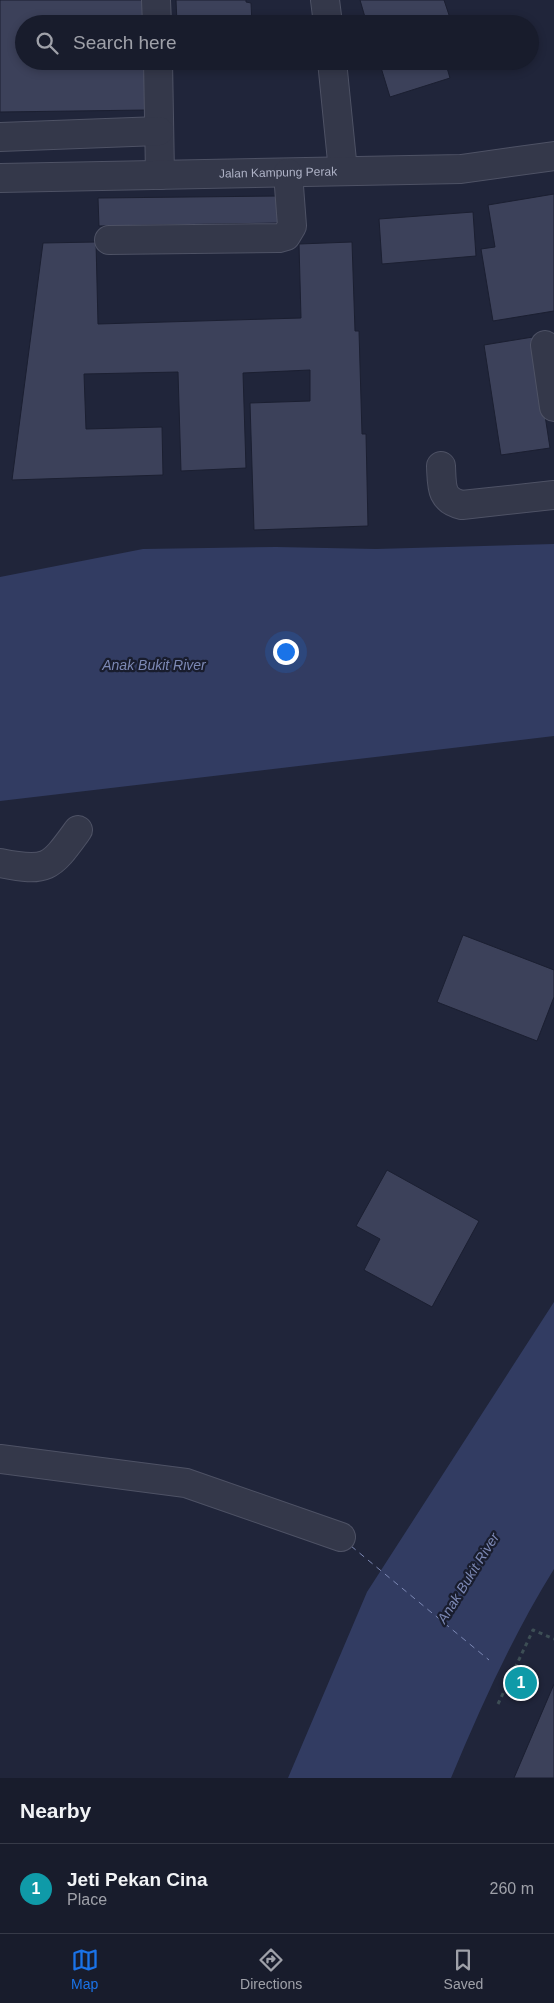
<!DOCTYPE html>
<html lang="en">
<head>
<meta charset="utf-8">
<style>
  :root { --surface:#181c2c; --page:#252938; --text:#f1f3f6; --muted:#9fa1a9; --line:#363a48; --accent:#1a73e8 }
  body { margin:0; font-family:Arial,sans-serif; background:var(--page); color:var(--text) }
  .you { position:absolute; left:285px; top:651px; width:18px; height:18px; margin:-12px; border:4px solid #fff; border-radius:50%; background:#1a73e8; box-shadow:0 0 0 8px #1a73e833 }
  .badge { display:grid; place-items:center; width:32px; height:32px; border-radius:50%; background:var(--accent); color:#fff; font-size:16px; font-weight:700 }
  .pin { position:absolute; translate:-50% -50%; border:2px solid #fff; box-shadow:0 1px 5px #0006 }
  .list { margin:0; padding:0; list-style:none }
  h2 { display:flex; justify-content:space-between; align-items:center; height:65px; margin:0; padding:0 20px; font-size:21px }
  h2 small { font-size:16px; font-weight:400; color:var(--muted) }
  .list li { display:grid; grid-template-columns:32px 1fr auto; gap:15px; align-items:center; box-sizing:border-box; height:90px; padding:0 20px; border-top:1px solid var(--line) }
  .list b { display:block; font-size:19px; white-space:nowrap }
  .list p { margin:0; font-size:16px; white-space:nowrap; color:var(--muted) }
  .list em { font-size:16px; font-style:normal; color:var(--muted) }
  .icon { flex:none; width:28px; height:28px; fill:none; stroke:currentColor; stroke-width:2; stroke-linecap:round; stroke-linejoin:round }
  .map { position:relative; flex:none; width:554px; height:1778px; overflow:hidden }
  .search { position:absolute; background:var(--surface); box-shadow:0 2px 8px #0003; left:15px; right:15px; top:15px; height:55px; display:flex; align-items:center; gap:12px; box-sizing:border-box; padding:0 18px; border-radius:28px; color:var(--muted); font-size:19px }
  .sheet { height:155px; background:var(--surface) }
  nav { display:flex; justify-content:space-around; align-items:center; box-sizing:border-box; height:70px; border-top:1px solid var(--line); background:var(--surface); font-size:14px; color:var(--muted) }
  nav a { display:grid; justify-items:center; gap:2px }
  nav .on { color:var(--accent) }
  .map>svg:first-child { display:block }
  .water { fill:#323c62 }
  .lines { fill:none; stroke-linecap:round; stroke-linejoin:round }
  .ferry { stroke:#7c88b4; stroke-width:1; stroke-dasharray:6 5; stroke-linecap:butt }
  .building { fill:#3c415a; stroke:#1b1f31 }
  .minor-casing { stroke:#4e5265; stroke-width:30 }
  .path { stroke:#3d4e55; stroke-width:3; stroke-dasharray:4 4; stroke-linecap:butt }
  .minor { stroke:#34384a; stroke-width:28 }
  .labels { text-anchor:middle; dominant-baseline:central; stroke-width:4.5; stroke-linejoin:round; paint-order:stroke }
  .street-label { font-size:12px; fill:#aeb2c6; stroke:#191d2e }
  .water-label { font-size:14px; font-style:italic; fill:#7c88b4; stroke:#191d2e }
</style>
</head>
<body>
<div class="map">
<svg width="554" height="1778" viewBox="0 0 554 1778">
  <rect width="100%" height="100%" fill="#20253a"/>
  <path class="water" d="M554,544V736L0,801V577L143,549L276,547L376,549Z
    M554,1302V1569C513,1635 481,1706 451,1778H288L367,1592Z"/>
  <g class="lines">
    <path class="ferry" d="M351,1546L489,1660"/>
  </g>
  <path class="building" d="M0,0H146V24H24V61H147V110L0,112Z
    M176,0H246V2L251,3L252,24H177Z
    M360,0H444L452,24H367Z
    M178,61H220L178,63Z
    M379,61H445L450,78L390,97Z
    M554,194V311L493,321L481,249L495,247L488,205Z
    M280,196V223L99,226L98,198Z
    M473,212L476,256L382,264L379,219Z
    M96,242L98,324L301,318L299,244L352,242L355,331H359L362,434H366L368,526L254,530L250,403L310,401V370L243,373L246,468L181,471L178,372L84,374L86,429L162,427L163,475L12,480L43,243Z
    M533,337L550,448L501,455L484,345Z
    M463,935L554,970V997L537,1041L437,1002Z
    M387,1170L479,1221L432,1307L364,1270L380,1239L356,1226Z
    M554,1684V1778H514Z"/>
  <g class="lines">
    <g class="minor-casing">
      <g id="minor">
        <path d="M156,0L157,24"/>
        <path d="M325,0L328,24"/>
        <path d="M158,61L160,175"/>
        <path d="M332,61L343,171"/>
        <path d="M0,137L159,131"/>
        <path id="s1" d="M0,178L461,169L554,156"/>
        <path d="M109,240L279,238L286,236L292,226L288,173"/>
        <path d="M545,345L554,407"/>
        <path d="M441,466C442,486 440,500 462,505L554,495"/>
        <path d="M0,863C48,873 51,867 78,830"/>
        <path d="M0,1459L186,1483L341,1537"/>
      </g>
    </g>
    <path class="path" d="M498,1704L533,1630L554,1639"/>
    <use href="#minor" class="minor"/>
  </g>
  <g class="labels">
    <g class="street-label">
      <text stroke="none"><textPath href="#s1" startOffset="278">Jalan Kampung Perak</textPath></text>
    </g>
    <g class="water-label">
      <text x="154" y="665">Anak Bukit River</text>
      <text transform="translate(468 1578) rotate(-58)">Anak Bukit River</text>
    </g>
  </g>
</svg>
<div class="you"></div>
<div class="pin badge" style="left:521px;top:1683px;background:#0f9aa8">1</div>
<div class="search"><svg class="icon" aria-label="search" viewBox="0 0 24 24"><circle cx="10" cy="10" r="6"/><path d="M15 15l6 6"/></svg>Search here</div>
</div>
<section class="sheet">
<h2>Nearby<small></small></h2>
<ul class="list">
<li><span class="badge" style="background:#0f9aa8">1</span><div><b>Jeti Pekan Cina</b><p>Place</p></div><em>260 m</em></li>
</ul>
</section>
<nav>
<a class="on"><svg class="icon" aria-label="map" viewBox="0 0 24 24"><path d="M3 6l6-2 6 2 6-2v14l-6 2-6-2-6 2zM9 4v14M15 6v14"/></svg>Map</a>
<a><svg class="icon" aria-label="directions" viewBox="0 0 24 24"><path d="M12 3l9 9-9 9-9-9zM9 14v-3h6M13 9l2 2-2 2"/></svg>Directions</a>
<a><svg class="icon" aria-label="saved" viewBox="0 0 24 24"><path d="M7 4h10v16l-5-4-5 4z"/></svg>Saved</a>
</nav>
</body>
</html>
